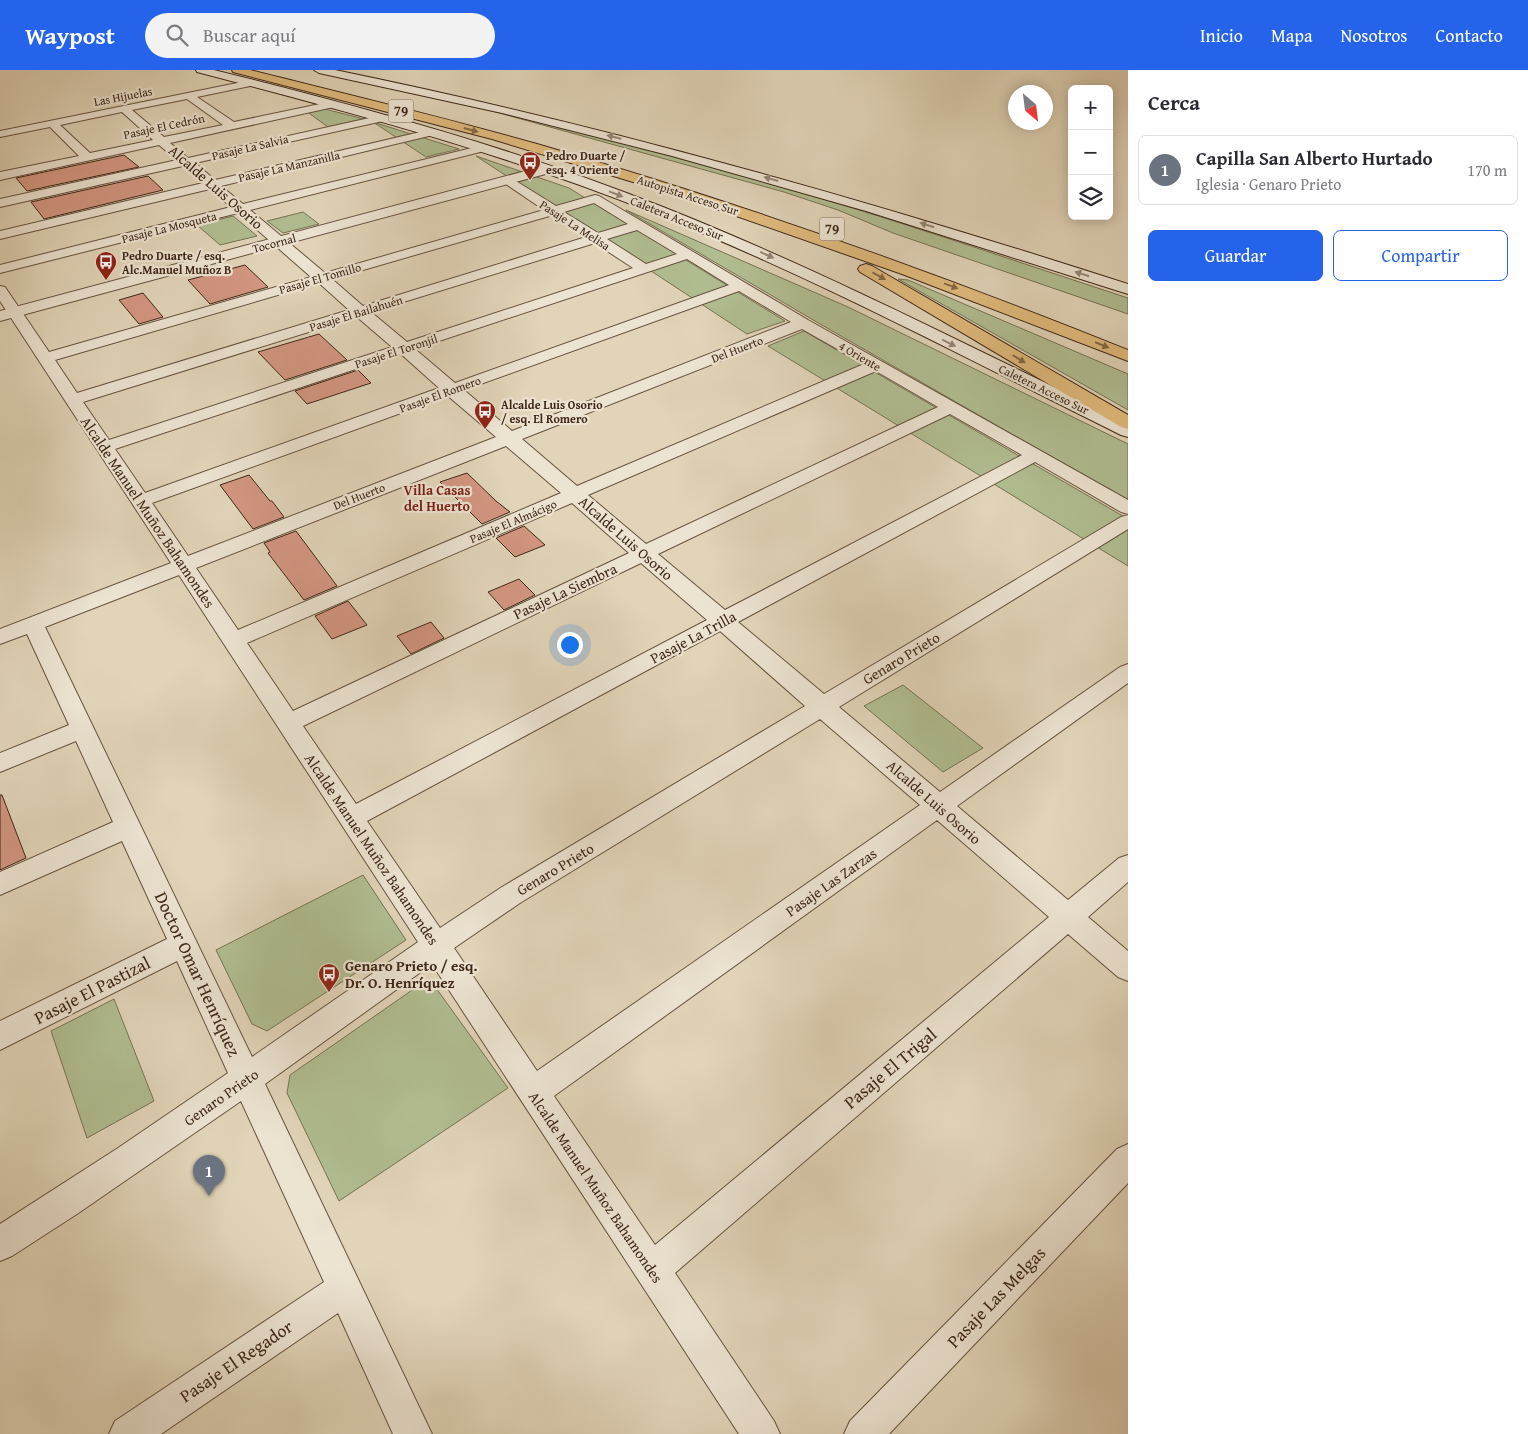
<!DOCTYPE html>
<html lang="es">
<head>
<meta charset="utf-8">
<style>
  :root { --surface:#fff; --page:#f2f2f3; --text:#2b2b33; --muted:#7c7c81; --line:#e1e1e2; --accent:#2563eb }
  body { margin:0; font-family:"Gentium Book Plus",serif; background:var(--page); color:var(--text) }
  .controls { position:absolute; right:15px; top:15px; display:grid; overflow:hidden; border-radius:8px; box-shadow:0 2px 12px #0003 }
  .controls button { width:45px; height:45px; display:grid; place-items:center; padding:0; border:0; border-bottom:1px solid var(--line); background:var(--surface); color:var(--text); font:25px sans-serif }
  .compass { position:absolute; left:1008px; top:15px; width:45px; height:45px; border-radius:50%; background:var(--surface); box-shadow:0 2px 12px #0003; rotate:152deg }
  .you { position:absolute; left:569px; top:574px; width:18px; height:18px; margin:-12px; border:4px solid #fff; border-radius:50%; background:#1a73e8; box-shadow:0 0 0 8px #1a73e833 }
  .badge { display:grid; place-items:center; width:32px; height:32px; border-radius:50%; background:var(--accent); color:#fff; font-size:16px; font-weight:700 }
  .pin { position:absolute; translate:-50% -41px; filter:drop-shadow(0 1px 2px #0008) }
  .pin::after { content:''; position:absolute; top:26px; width:18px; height:15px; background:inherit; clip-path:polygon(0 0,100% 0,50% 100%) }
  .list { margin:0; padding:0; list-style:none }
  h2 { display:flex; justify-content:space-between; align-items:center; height:65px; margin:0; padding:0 20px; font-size:21px }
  h2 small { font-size:16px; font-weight:400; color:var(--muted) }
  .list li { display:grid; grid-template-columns:32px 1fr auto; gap:15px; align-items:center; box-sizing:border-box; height:70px; margin:0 10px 10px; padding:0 10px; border:1px solid var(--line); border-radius:8px }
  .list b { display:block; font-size:19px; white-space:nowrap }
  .list p { margin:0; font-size:16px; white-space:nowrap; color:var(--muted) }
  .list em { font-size:16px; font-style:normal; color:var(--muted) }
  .actions { display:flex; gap:10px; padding:15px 20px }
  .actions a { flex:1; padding:11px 0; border:1px solid var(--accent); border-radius:8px; text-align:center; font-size:18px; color:var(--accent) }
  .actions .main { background:var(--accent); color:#fff }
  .icon { flex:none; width:28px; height:28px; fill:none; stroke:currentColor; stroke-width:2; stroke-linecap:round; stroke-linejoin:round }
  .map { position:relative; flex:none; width:1128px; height:1364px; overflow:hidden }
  header { display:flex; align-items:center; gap:30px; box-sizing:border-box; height:70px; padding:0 25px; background:var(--accent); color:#fff }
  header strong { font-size:24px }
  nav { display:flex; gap:28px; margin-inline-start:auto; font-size:18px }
  .search { width:350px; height:45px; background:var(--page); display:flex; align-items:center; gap:12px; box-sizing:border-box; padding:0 18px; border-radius:28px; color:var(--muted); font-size:19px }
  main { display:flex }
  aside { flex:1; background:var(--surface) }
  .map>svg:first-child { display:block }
  .green { fill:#b0bd91; stroke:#777254 }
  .building { fill:#d39682; stroke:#3e2717 }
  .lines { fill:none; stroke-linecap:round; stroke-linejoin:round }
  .minor-casing { stroke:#67523f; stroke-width:2 }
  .tertiary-casing { stroke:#67523f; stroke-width:2 }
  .secondary-casing { stroke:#3e2717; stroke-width:2 }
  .motorway-casing { stroke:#3e2717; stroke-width:2 }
  .minor { fill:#ece3d1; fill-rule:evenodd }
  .tertiary { fill:#ece3d1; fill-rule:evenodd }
  .secondary { fill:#ece3d1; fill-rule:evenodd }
  .motorway { fill:#e0ba7c; fill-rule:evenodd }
  .oneway { fill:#876944 }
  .oneway2 { fill:#958574 }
  .labels { text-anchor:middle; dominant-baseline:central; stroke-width:4.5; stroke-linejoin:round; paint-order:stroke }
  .far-street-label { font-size:12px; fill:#3e2717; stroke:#ece3d1 }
  .far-poi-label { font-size:12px; font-weight:bold; fill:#3e2717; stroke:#ece3d1; text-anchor:start }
  .shield { fill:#ece3d1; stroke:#725f4f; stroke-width:1 }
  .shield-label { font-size:14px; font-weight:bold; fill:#3e2717 }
  .far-neighbourhood-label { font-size:14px; font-weight:bold; fill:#7a1f14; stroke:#ece3d1 }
  .street-label { font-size:15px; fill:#3e2717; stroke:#ece3d1 }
  .poi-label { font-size:15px; font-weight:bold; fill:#3e2717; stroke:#ece3d1; text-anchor:start }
  .near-street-label { font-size:18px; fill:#3e2717; stroke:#ece3d1 }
</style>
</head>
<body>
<header>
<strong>Waypost</strong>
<div class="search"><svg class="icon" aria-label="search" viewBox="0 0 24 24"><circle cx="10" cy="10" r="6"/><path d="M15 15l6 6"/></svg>Buscar aquí</div>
<nav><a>Inicio</a><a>Mapa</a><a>Nosotros</a><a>Contacto</a></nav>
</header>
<main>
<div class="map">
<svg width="1128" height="1364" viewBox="0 0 1128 1364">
  <rect width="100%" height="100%" fill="#e1d4b8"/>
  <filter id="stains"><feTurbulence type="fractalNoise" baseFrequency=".004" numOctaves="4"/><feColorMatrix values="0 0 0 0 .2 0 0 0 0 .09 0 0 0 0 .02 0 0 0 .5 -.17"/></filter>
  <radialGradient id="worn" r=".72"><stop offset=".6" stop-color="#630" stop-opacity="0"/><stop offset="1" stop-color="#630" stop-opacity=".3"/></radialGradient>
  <path class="green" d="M467,34C577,62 688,88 797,121C908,154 1018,192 1128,228V244L893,163L838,140L784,122Z
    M321,38L364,49L328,57L306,41Z
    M373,52L459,79L426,87Z
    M476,86L569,118L785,251L747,264Z
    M626,140L848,237L1128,374V431L815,251Z
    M303,142L319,154L283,163L267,151Z
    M233,146L257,166L220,175L197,155Z
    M898,209L908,210L1128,304V340Z
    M804,261L1128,449V496L768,276Z
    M903,615L983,678L943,702L864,636Z
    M363,805L406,870L267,961L252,954L216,880Z
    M418,916L436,918L508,1018L339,1131L287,1023L290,1005Z
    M114,929L154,1031L87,1068L51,961Z"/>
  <path class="building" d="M124,85L139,97L27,121L16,108Z
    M148,106L163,120L44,149L31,132Z
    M245,195L268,217L210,234L188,210Z
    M143,223L163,247L139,254L119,230Z
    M319,264L347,290L285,310L258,282Z
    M358,300L371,313L307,334L295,321Z
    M467,403L496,431L510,442L482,454L440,412Z
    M249,405L270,431H272L284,447L253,459L220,415Z
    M524,456L545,475L515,487L496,468Z
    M296,461L337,516L304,530L268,483L270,482L264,473Z
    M519,509L535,525L504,540L488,522Z
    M348,531L367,555L332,569L315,546Z
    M431,552L444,568L411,584L397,566Z
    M0,725H2L26,788L0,800Z"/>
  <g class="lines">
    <g class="minor-casing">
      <path id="minor" d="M252,10L255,11V15L197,27L234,52L334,31L339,34L334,37L170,73L188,88L383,45L388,48L383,51L195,93L215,110L433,59L438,62L433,65L221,116L243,134L484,75L490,78L488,80L250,140L325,203L544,140L503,112L501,110L503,108H511L556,136L595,125L599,126L808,250L1128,430V444L1121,442L1035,392L738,552L824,624L1121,447L1128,445V459L839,637L940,722L1120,597L1128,594V613L957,736L1068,830L1119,788L1128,785V812L1088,847L1128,881V911L1118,907L1068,864L675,1203L774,1351L780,1364H739L432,894L265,1014L432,1364H393L338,1243L161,1364H109L115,1351L324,1212L241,1031L77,1144L12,1186L0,1191V1154L118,1078L228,1003L177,891L0,980V951L167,869L122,771L0,825V802L113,752L76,671L0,702V683L69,655L27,564L0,574V559L171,493L0,231V216L5,217L49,282L311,207L238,143L0,203V195L231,137L210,119L0,169V161L203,113L183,96L0,137V129L177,90L159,75L0,110V102L79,86L50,57L0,67V61ZM187,29L223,55L164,67L132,40ZM122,42L153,70L90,83L60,55ZM594,133L628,154L598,163L564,142ZM553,145L586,167L363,236L332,209ZM637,160L677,184L646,194L607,169ZM595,173L633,198L407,272L371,242ZM687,189L729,215L455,313L415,279ZM319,213L349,240L77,323L55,290ZM739,221L791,252L512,361L464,320ZM357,247L392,277L109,370L83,332ZM802,259L864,294L577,416L522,369ZM401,284L439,318L145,423L115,379ZM876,301L938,337L646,474L588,425ZM448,326L496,367L188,486L152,433ZM950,344L1022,385L725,540L658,484ZM506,376L561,423L238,560L196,498ZM572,433L629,483L293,641L247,573ZM641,493L707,550L356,734L303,656ZM179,505L418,872L252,987L45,557ZM720,561L805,636L502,817L440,858L367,751ZM820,649L920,735L537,1001L454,878L520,833ZM937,750L1049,847L655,1175L554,1026Z
        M1128,1074V1113L889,1364H844L850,1351L1117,1079Z"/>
    </g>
    <g class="tertiary-casing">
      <path id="tertiary" d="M548,95L555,99L553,102L0,251V241Z"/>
    </g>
    <g class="secondary-casing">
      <path id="secondary" d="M196,0H214C366,38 517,79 663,137C822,200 974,279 1128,353V367L1121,365C966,288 812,206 651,142C503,83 351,42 197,2Z
        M314,0H335C604,55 867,130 1128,214V224L866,141L672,86L502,43L319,3Z"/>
    </g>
    <g class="motorway-casing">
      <path id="motorway" d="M232,0H250C346,24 442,47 537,74C738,132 934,202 1128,280V291L902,204L679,126L492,69L233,2Z
        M866,194L872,196L1128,345V359L1121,357L860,202L858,199L860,196Z"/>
    </g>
    <use href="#minor" class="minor"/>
    <use href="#tertiary" class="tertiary"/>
    <use href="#secondary" class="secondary"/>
    <use href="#motorway" class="motorway"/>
  </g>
  <defs><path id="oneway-solid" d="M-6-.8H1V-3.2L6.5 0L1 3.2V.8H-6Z" transform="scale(1.25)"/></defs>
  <g class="oneway">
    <use href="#oneway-solid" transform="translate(471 60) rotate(15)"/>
    <use href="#oneway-solid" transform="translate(879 206) rotate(29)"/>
    <use href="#oneway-solid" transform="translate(951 216) rotate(20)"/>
    <use href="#oneway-solid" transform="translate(1102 275) rotate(22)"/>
    <use href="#oneway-solid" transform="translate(1019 289) rotate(31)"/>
  </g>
  <g class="oneway2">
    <use href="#oneway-solid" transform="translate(614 67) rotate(-166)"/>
    <use href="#oneway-solid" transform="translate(771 109) rotate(-164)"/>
    <use href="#oneway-solid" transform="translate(616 124) rotate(21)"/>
    <use href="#oneway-solid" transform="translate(927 155) rotate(-163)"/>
    <use href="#oneway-solid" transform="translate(767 185) rotate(24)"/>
    <use href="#oneway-solid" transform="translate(1082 204) rotate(-162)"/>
    <use href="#oneway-solid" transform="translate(949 273) rotate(26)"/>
  </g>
  <defs>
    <g id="bus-pin" transform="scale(1.125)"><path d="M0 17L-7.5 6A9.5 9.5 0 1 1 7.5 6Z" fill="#8f2418" stroke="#ece3d1"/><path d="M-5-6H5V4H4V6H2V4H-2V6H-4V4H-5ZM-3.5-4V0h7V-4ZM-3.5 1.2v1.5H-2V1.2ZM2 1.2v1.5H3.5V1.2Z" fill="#fff"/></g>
  </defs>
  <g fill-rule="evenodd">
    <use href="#bus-pin" x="530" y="92"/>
    <use href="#bus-pin" x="106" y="192"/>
    <use href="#bus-pin" x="485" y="341"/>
    <use href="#bus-pin" x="329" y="904"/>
  </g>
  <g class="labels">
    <g class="far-street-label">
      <text transform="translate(123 26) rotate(-11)">Las Hijuelas</text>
      <text transform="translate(164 56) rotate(-12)">Pasaje El Cedrón</text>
      <text transform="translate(250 77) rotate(-13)">Pasaje La Salvia</text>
      <text transform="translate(289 96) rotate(-13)">Pasaje La Manzanilla</text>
      <text transform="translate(688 125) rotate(18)">Autopista Acceso Sur</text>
      <text transform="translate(677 148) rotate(22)">Caletera Acceso Sur</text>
      <text transform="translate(575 155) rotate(33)">Pasaje La Melisa</text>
      <text transform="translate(169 157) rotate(-14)">Pasaje La Mosqueta</text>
      <text transform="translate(274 173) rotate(-15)">Tocornal</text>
      <text transform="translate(320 208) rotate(-16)">Pasaje El Tomillo</text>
      <text transform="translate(356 243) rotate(-17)">Pasaje El Bailahuén</text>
      <text transform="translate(737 279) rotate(-21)">Del Huerto</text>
      <text transform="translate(396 281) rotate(-18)">Pasaje El Toronjil</text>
      <text transform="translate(860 286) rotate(30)">4 Oriente</text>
      <text transform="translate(1044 319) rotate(26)">Caletera Acceso Sur</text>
      <text transform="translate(440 324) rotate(-20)">Pasaje El Romero</text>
      <text transform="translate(359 426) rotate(-21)">Del Huerto</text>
      <text transform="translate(513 451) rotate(-23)">Pasaje El Almácigo</text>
    </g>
    <g class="far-poi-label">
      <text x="546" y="85">Pedro Duarte /<tspan x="546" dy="14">esq. 4 Oriente</tspan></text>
      <text x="122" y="185">Pedro Duarte / esq.<tspan x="122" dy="14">Alc.Manuel Muñoz B</tspan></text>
      <text x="501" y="334">Alcalde Luis Osorio<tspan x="501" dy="14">/ esq. El Romero</tspan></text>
    </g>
    <g class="shield">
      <rect x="388.5" y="29.5" width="25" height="23" rx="4"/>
      <rect x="819.5" y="147.5" width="25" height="23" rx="4"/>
    </g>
    <g class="shield-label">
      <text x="401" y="41">79</text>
      <text x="832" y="159">79</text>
    </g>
    <g class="far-neighbourhood-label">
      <text x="437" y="420">Villa Casas<tspan x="437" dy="16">del Huerto</tspan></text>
    </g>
    <g class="street-label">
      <text transform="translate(216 117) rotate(41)">Alcalde Luis Osorio</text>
      <text transform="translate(148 442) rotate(56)">Alcalde Manuel Muñoz Bahamondes</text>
      <text transform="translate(626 468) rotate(41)">Alcalde Luis Osorio</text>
      <text transform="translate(565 521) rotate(-25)">Pasaje La Siembra</text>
      <text transform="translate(693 567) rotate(-28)">Pasaje La Trilla</text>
      <text transform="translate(901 588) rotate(-31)">Genaro Prieto</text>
      <text transform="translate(934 732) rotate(41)">Alcalde Luis Osorio</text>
      <text transform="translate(372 779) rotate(56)">Alcalde Manuel Muñoz Bahamondes</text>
      <text transform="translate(555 799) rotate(-31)">Genaro Prieto</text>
      <text transform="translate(831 812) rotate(-35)">Pasaje Las Zarzas</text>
      <text transform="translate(221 1027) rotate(-35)">Genaro Prieto</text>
      <text transform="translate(596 1117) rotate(56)">Alcalde Manuel Muñoz Bahamondes</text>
    </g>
    <g class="poi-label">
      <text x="345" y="895">Genaro Prieto / esq.<tspan x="345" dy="17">Dr. O. Henríquez</tspan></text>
    </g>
    <g class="near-street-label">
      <text transform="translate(198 904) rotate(65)">Doctor Omar Henríquez</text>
      <text transform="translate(92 920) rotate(-27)">Pasaje El Pastizal</text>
      <text transform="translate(890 998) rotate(-40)">Pasaje El Trigal</text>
      <text transform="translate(996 1227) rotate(-46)">Pasaje Las Melgas</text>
      <text transform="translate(236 1291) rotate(-34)">Pasaje El Regador</text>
    </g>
  </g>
  <rect width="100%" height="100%" filter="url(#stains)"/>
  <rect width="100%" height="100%" fill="url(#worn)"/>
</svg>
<div class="controls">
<button>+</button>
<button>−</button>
<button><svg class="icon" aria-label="layers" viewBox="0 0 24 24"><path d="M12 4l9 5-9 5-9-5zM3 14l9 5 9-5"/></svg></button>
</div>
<svg class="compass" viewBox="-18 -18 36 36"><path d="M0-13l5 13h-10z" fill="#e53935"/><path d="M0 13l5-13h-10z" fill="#7c7c81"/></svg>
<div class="you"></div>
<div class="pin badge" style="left:209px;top:1126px;background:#6b7280">1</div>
</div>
<aside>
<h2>Cerca<small></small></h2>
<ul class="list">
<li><span class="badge" style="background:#6b7280">1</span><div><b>Capilla San Alberto Hurtado</b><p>Iglesia · Genaro Prieto</p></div><em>170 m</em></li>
</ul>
<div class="actions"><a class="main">Guardar</a><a>Compartir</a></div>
</aside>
</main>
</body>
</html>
